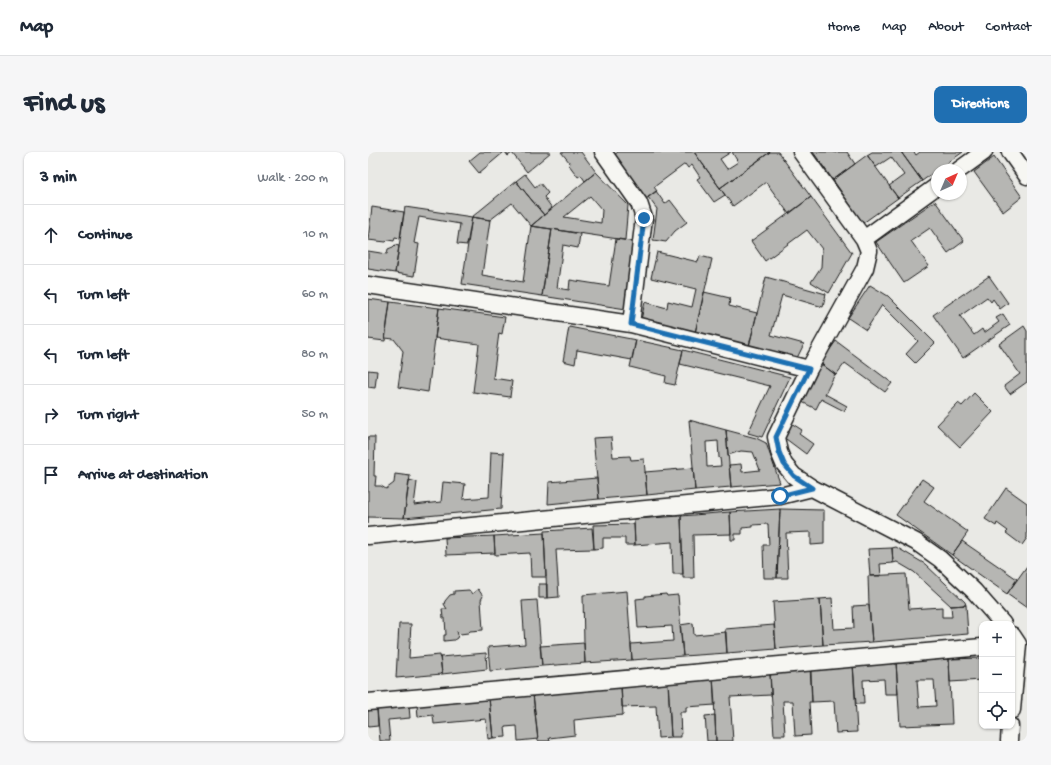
<!DOCTYPE html>
<html lang="en">
<head>
<meta charset="utf-8">
<style>
  :root { --surface:#fff; --page:#f6f6f7; --text:#1f2937; --muted:#747a83; --line:#e0e1e3; --accent:#1f6fb2 }
  body { margin:0; font-family:"Gochi Hand",sans-serif; background:var(--page); color:var(--text) }
  .controls { position:absolute; right:12px; bottom:12px; display:grid; overflow:hidden; border-radius:8px; box-shadow:0 1px 3px #0004 }
  .controls button { width:36px; height:36px; display:grid; place-items:center; padding:0; border:0; border-bottom:1px solid var(--line); background:var(--surface); color:var(--text); font:20px sans-serif }
  .compass { position:absolute; left:563px; top:12px; width:36px; height:36px; border-radius:50%; background:var(--surface); box-shadow:0 1px 3px #0004; rotate:44deg }
  .stop { position:absolute; width:12px; height:12px; margin:-9px; border:3px solid #1f6fb2; border-radius:50%; background:#fff }
  .stop.end { background:#1f6fb2; border-color:#fff; box-shadow:0 1px 4px #0008 }
  .list { margin:0; padding:0; list-style:none }
  h2 { display:flex; justify-content:space-between; align-items:center; height:52px; margin:0; padding:0 16px; font-size:17px }
  h2 small { font-size:13px; font-weight:400; color:var(--muted) }
  .list li { display:grid; grid-template-columns:26px 1fr auto; gap:12px; align-items:center; box-sizing:border-box; height:60px; padding:0 16px; border-top:1px solid var(--line) }
  .list b { display:block; font-size:15px; white-space:nowrap }
  .list em { font-size:13px; font-style:normal; color:var(--muted) }
  .icon { flex:none; width:22px; height:22px; fill:none; stroke:currentColor; stroke-width:2; stroke-linecap:round; stroke-linejoin:round }
  .map { position:relative; flex:none; width:659px; height:589px; overflow:hidden; border-radius:8px }
  header { display:flex; align-items:center; gap:24px; box-sizing:border-box; height:56px; padding:0 20px; background:var(--surface); border-bottom:1px solid var(--line) }
  header strong { font-size:19px }
  nav { display:flex; gap:22px; margin-inline-start:auto; font-size:14px }
  .intro { display:flex; align-items:center; justify-content:space-between; box-sizing:border-box; height:96px; padding:0 24px }
  h1 { margin:0; font-size:28px }
  .button { padding:10px 18px; border-radius:8px; background:var(--accent); color:#fff; font-size:14px; font-weight:700 }
  main { display:flex; gap:24px; padding:0 24px }
  aside { flex:1; background:var(--surface); border-radius:8px; box-shadow:0 1px 3px #0004 }
  .map>svg:first-child { display:block }
  .building { fill:#b6b6b3; stroke:#1c1c1c; fill-rule:evenodd }
  .lines { fill:none; stroke-linecap:round; stroke-linejoin:round }
  .street-casing { stroke:#1c1c1c; stroke-width:19 }
  .street { stroke:#f6f6f2; stroke-width:16 }
  .route { stroke:#1f6fb2; stroke-width:5 }
</style>
</head>
<body>
<header>
<strong>Map</strong>
<nav><a>Home</a><a>Map</a><a>About</a><a>Contact</a></nav>
</header>
<div class="intro"><h1>Find us</h1><a class="button">Directions</a></div>
<main>
<aside>
<h2>3 min<small>Walk · 200 m</small></h2>
<ul class="list">
<li><svg class="icon" aria-label="ahead" viewBox="0 0 24 24"><path d="M12 20V5M6 11l6-6 6 6"/></svg><div><b>Continue</b></div><em>10 m</em></li>
<li><svg class="icon" aria-label="left" viewBox="0 0 24 24"><path d="M17 20v-9H6M10 6l-5 5 5 5"/></svg><div><b>Turn left</b></div><em>60 m</em></li>
<li><svg class="icon" aria-label="left" viewBox="0 0 24 24"><path d="M17 20v-9H6M10 6l-5 5 5 5"/></svg><div><b>Turn left</b></div><em>80 m</em></li>
<li><svg class="icon" aria-label="right" viewBox="0 0 24 24"><path d="M7 20v-9h11M14 6l5 5-5 5"/></svg><div><b>Turn right</b></div><em>50 m</em></li>
<li><svg class="icon" aria-label="arrive" viewBox="0 0 24 24"><path d="M6 21V4h12l-3 4 3 4H6"/></svg><div><b>Arrive at destination</b></div></li>
</ul>
</aside>
<div class="map">
<svg width="659" height="589" viewBox="0 0 659 589">
  <rect width="100%" height="100%" fill="#e9e9e5"/>
  <filter id="ink" filterUnits="userSpaceOnUse"><feTurbulence type="fractalNoise" baseFrequency=".025" numOctaves="2"/><feDisplacementMap in="SourceGraphic" scale="8" xChannelSelector="R" yChannelSelector="G"/><feConvolveMatrix kernelMatrix="1 2 1 2 8 2 1 2 1" color-interpolation-filters="sRGB"/></filter>
  <g filter="url(#ink)">
    <path class="building" d="M112,0H136L111,21L101,9Z
      M137,0H183L159,20L144,1L140,4Z
      M193,0H213L228,20L217,29L213,23L210,25L201,13L202,11Z
      M250,0H326L357,43L346,50L329,27L332,25L324,13L320,16L317,12L286,35L289,39L278,47L246,3Z
      M326,0H363L352,7L359,17L370,10L364,0H402L352,36Z
      M402,0H410L443,45L421,62L398,30L365,54L352,36Z
      M445,0H466L467,1L469,0H479L487,12L465,28Z
      M504,0H533L554,29L530,46L521,34L536,23L523,5L508,15L499,3Z
      M533,0H546L548,3L552,0H595L554,29Z
      M499,3L530,46L495,71L465,28Z
      M626,5L654,45L635,60L606,20Z
      M228,20L260,53L257,88L163,74ZM222,44L234,58L233,71L196,65Z
      M157,22L167,35L172,31L180,41L176,45L184,56L176,63L148,29Z
      M148,29L176,63L163,74L144,51L122,68L104,65Z
      M288,39L297,52L302,48L319,70L307,79L298,90L285,88L289,57L280,45Z
      M443,45L484,101L461,141L443,130L453,115L454,97L439,78L397,109L383,89Z
      M567,49L596,89L580,101L562,76L543,89L561,114L536,131L508,90Z
      M4,55L36,60L32,86L27,85L26,89L20,88L18,90L0,88Z
      M37,55L104,65L99,93L89,92L92,72L51,65L46,91L51,92L46,124L27,121Z
      M104,65L122,68L114,123L155,130L163,74L184,77L174,144L94,132Z
      M184,77L212,82L210,96L195,93L189,136L201,138L202,128L241,134L248,87L268,90L258,157L174,144Z
      M27,93L31,94L27,121L0,117V99L19,102L20,97L25,95Z
      M289,100L330,110L332,104L344,107L327,181L273,168L277,150L299,156L300,149L324,155L328,137L283,126Z
      M621,124L640,151L632,157L625,147L623,150L619,145L592,164L606,183L614,177L616,181L631,170L628,166L635,162L642,173L595,206L565,163Z
      M398,125L458,142L455,155L414,143L403,183L436,192L429,206L381,194Z
      M502,133L520,144L567,191L547,211L538,202L550,189L514,153L498,178L480,166Z
      M336,140L362,146L361,154L389,161L381,194L327,181Z
      M0,147L22,150L17,189L0,187Z
      M22,150L71,156L60,240L30,235L35,199L26,187L17,186Z
      M71,156L137,165L134,182L131,181L125,226L144,229L142,245L105,240L111,192L67,186Z
      M656,174L659,179V230L642,242L636,234L652,222L631,192Z
      M201,175L268,188L264,208L209,198L207,212L195,209Z
      M268,188L315,198L307,233L297,231L298,224L262,215Z
      M468,189L524,231L517,240L477,211L468,223L452,211Z
      M315,198L422,225L394,285L380,281L402,234L312,212Z
      M452,211L467,222L457,242L479,254L476,259L453,247L448,257L432,249Z
      M0,218L9,219L7,236L0,235Z
      M606,241L625,260L592,295L569,273L590,251L594,254Z
      M321,268L358,278L363,335L327,338ZM350,289L351,306H352L353,314L339,315L338,290Z
      M423,271L434,278L431,282L445,292L438,302L414,284Z
      M358,278L388,286L398,291L412,331L363,335L361,313L373,312L374,320L392,318L385,300L373,299L360,303Z
      M0,285H7L6,324H8L7,334H13L18,337L26,331L27,322L42,324L36,366L0,365V372Z
      M243,285L245,305L262,304L263,308L276,307L279,343L231,347L225,286Z
      M123,300L136,301L133,357L36,366L41,328L49,330L46,353L73,350L75,330L97,332L95,347L121,345Z
      M325,316L327,338L279,343L277,320Z
      M229,326L231,347L180,352L181,330Z
      M554,327L566,335L556,349L600,380L584,403L528,363Z
      M638,336L659,351V386L654,393L638,381L640,379L629,371L628,374L617,367Z
      M412,357L456,358V392L443,393V380L418,381L420,426H409Z
      M412,357L409,426H396L395,393H401L400,372L385,373V375L374,376V382H367V388H363L362,360Z
      M362,360L363,382L325,383L326,426H315L313,364Z
      M313,364L315,422H305L304,390L267,393L266,367Z
      M266,372L267,393H257V386H235V396L226,397L225,373Z
      M224,376L226,397L188,398L191,445L179,446L176,379Z
      M176,381L178,425H163L162,401L127,403L126,384Z
      M126,384L127,401L78,403L77,386Z
      M594,389L649,427L639,442L584,403Z
      M528,395L557,412L597,450L598,453L583,454L546,420L529,410L525,411L524,396Z
      M524,396L525,411L512,412L513,424H502L500,397Z
      M659,414V456L639,442Z
      M538,422L541,457L574,455V465H584L583,454L598,453L600,482L504,490L501,453L500,424Z
      M171,432H179V446H171Z
      M110,437L115,444L113,448L115,478L102,479L100,481L92,482L89,479L90,483L89,486L86,488L76,489V483H78L77,466H75L74,457H79L76,452L77,449L82,443L86,442V439L101,438L104,442Z
      M259,439L264,508L217,511L216,491L215,443Z
      M298,442L299,444L310,443L315,504L264,508L263,492L305,489L304,474L270,476L268,447L277,446V444Z
      M464,446L466,477L486,476L485,454L501,453L504,490L455,493L452,447Z
      M452,447L455,493L408,497L405,450Z
      M169,448L174,514L122,519L120,495L157,492L154,449Z
      M325,471L326,483L358,480L359,501L315,504L312,473Z
      M31,472H43L41,506L72,503L74,522L28,526Z
      M406,473L408,497L359,501L357,477Z
      M216,491L217,511L174,514L172,494Z
      M118,501L119,517L74,522L72,505Z
      M614,506V528L582,530L581,507Z
      M581,507L584,572L532,574L528,510ZM549,528H566L568,554L551,555Z
      M528,510L530,542H517L516,527L495,528L496,552H488L485,512Z
      M485,512L489,580L468,581L466,549L444,550L442,515Z
      M443,519L444,550H441L443,583L427,584L425,549H415L417,583H406L402,521Z
      M402,521L403,543L362,545L365,589H348L345,524Z
      M345,524L347,553L318,555V560H312L313,585H303L300,526Z
      M300,531L303,585L290,586L288,554L254,555L253,534Z
      M253,534L255,563L206,568L207,583L181,586L182,589H170L165,542Z
      M165,542L170,587L150,589L149,574L137,575L138,585L125,586L121,546Z
      M121,546L125,586L120,587L118,567L66,572L65,563L50,565L49,553Z
      M41,554L42,566L20,568L22,589H12L9,557Z
      M9,557L10,574L0,575V558Z
      M347,563L348,589H339L337,564Z"/>
    <g class="lines">
      <g class="street-casing">
        <path id="street" d="M235,0L271,51L276,66L263,172
          M433,0L496,87L501,99L497,116L441,217L408,285L411,300L416,312L426,324L444,336L548,390L572,407L606,439L635,472
          M642,0L659,24
          M591,18L616,0
          M496,87L569,34
          M0,133L263,172L441,217
          M0,384L412,344L444,336
          M644,483L650,492L644,558
          M0,550L614,495
          M641,589L642,574"/>
      </g>
      <use href="#street" class="street"/>
    </g>
  </g>
  <g class="lines" filter="url(#ink)">
    <path class="route" d="M276,66L263,172L441,217L408,285L411,300L416,312L426,324L444,336L412,344"/>
  </g>
</svg>
<div class="controls">
<button>+</button>
<button>−</button>
<button><svg class="icon" aria-label="locate" viewBox="0 0 24 24"><circle cx="12" cy="12" r="6"/><path d="M12 2v4M12 18v4M2 12h4M18 12h4"/></svg></button>
</div>
<svg class="compass" viewBox="-18 -18 36 36"><path d="M0-13l5 13h-10z" fill="#e53935"/><path d="M0 13l5-13h-10z" fill="#747a83"/></svg>
<div class="stop" style="left:412px;top:344px"></div>
<div class="stop end" style="left:276px;top:66px"></div>
</div>
</main>
</body>
</html>
